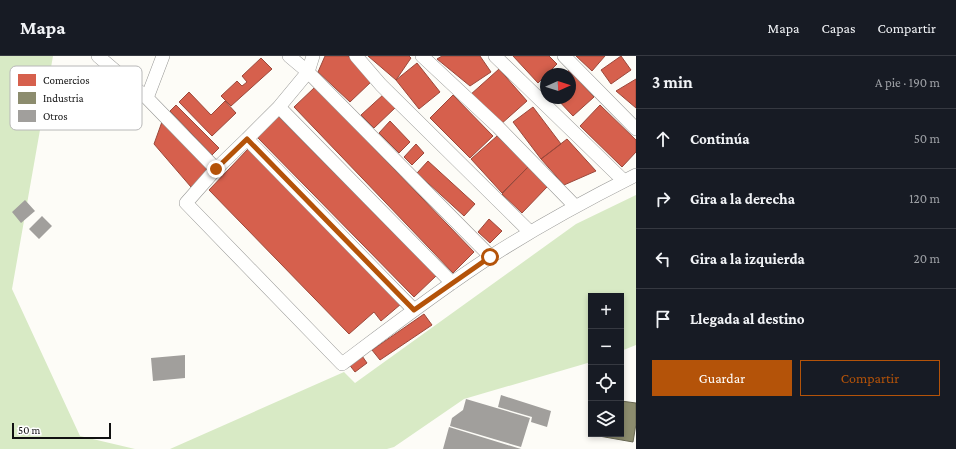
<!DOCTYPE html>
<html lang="es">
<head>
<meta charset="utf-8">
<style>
  :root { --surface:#171b24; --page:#242831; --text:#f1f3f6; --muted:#9ea1a6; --line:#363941; --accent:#b45309 }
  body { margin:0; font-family:"Crimson Pro",serif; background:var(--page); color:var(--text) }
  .controls { position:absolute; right:12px; bottom:12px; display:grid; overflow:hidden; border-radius:0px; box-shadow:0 2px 6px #0003 }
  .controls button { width:36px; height:36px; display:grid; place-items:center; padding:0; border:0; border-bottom:1px solid var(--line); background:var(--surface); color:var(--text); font:20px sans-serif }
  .compass { position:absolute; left:540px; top:12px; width:36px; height:36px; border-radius:50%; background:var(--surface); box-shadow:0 2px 6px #0003; rotate:87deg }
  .scale { position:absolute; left:12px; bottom:10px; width:99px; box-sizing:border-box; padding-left:4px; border:2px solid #111; border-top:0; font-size:11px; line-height:14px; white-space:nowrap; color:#111; -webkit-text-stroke:3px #fff; paint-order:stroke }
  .stop { position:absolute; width:12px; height:12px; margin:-9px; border:3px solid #b45309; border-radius:50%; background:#fff }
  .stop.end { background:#b45309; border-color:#fff; box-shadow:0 1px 4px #0008 }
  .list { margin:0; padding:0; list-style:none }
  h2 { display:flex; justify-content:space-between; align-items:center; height:52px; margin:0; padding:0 16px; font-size:17px }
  h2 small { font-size:13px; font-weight:400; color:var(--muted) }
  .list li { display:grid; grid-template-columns:26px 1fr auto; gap:12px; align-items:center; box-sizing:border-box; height:60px; padding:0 16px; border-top:1px solid var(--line) }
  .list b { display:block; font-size:15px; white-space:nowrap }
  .list em { font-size:13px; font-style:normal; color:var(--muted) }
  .actions { display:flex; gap:8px; padding:12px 16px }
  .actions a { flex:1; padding:9px 0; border:1px solid var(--accent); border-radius:0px; text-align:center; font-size:14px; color:var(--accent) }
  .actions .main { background:var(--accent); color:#fff }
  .icon { flex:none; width:22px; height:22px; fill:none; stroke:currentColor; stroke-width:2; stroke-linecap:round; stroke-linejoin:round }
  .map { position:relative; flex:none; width:636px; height:393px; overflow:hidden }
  header { display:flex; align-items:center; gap:24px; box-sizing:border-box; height:56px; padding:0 20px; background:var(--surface); border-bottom:1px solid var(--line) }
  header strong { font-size:19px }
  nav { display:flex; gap:22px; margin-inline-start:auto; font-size:14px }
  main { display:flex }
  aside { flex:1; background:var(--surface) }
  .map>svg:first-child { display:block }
  .forest { fill:#d8eac5 }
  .shops { fill:#d6604d; stroke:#9b483b }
  .industry { fill:#8c8c6e; stroke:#676752 }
  .building { fill:#a19f9c }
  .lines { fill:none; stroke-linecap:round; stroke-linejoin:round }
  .minor-casing { stroke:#979795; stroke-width:14 }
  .minor { stroke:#fffffe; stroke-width:13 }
  .route { stroke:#b45309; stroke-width:5 }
  .key { fill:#fff; stroke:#b8b8b8; stroke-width:1 }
  .key-label { font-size:11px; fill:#111 }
</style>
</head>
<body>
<header>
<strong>Mapa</strong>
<nav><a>Mapa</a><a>Capas</a><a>Compartir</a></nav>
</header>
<main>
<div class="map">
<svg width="636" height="393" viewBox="0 0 636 393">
  <rect width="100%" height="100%" fill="#fdfcf7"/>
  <path class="forest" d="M0,0H53L12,233L80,380L135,393H0Z
    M636,139V289L621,295V240H591V306L464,343L394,391L387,393H170L344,316L355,327L576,168Z"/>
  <path class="shops" d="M325,0H348L372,25L350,46L318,16Z
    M368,0H409L411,2L396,24Z
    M442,0H480L491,16L470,30L437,3Z
    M513,0H549L557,8L538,27Z
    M576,0H605L592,15Z
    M621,0L631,14L611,28L601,14Z
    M261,2L272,13L231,50L221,40L237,25L242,30L247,26L242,20Z
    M417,7L440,36L419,53L396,24Z
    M499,13L527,45L500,69L470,39Z
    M569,14L594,41L573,60L556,42H570V18H565Z
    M636,23V52L616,35Z
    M315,31L474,196L453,217L294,51Z
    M189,36L211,59L225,45L236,57L212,80L179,46Z
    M384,38L396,51L374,72L361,59Z
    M453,39L493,80L470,102L430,62Z
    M176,49L219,92L212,99L170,55Z
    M600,49L636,84V96L622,111L580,70Z
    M533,51L561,88L541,103L513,66Z
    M278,60L436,220L414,241L257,81Z
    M163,63L209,114L191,131L154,88Z
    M390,65L410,86L399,97L379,77Z
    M497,80L528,111L502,137L471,103Z
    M567,83L596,115L564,129L541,103Z
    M416,88L424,97L412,109L404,101Z
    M248,93L401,248L381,265L374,256L349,278L209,134Z
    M428,105L475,148L464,160L417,117Z
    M528,111L547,131L522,157L502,138Z
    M489,163L502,175L490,187L478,176Z
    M424,258L432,269L380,304L372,294Z
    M360,297L367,307L355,316L348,307Z"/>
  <path class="industry" d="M621,345L636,347V368L633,386L599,380V378H621Z"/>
  <path class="building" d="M25,144L35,155L21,167L12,156Z
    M42,160L52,170L39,183L29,173Z
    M185,299V322L153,325L151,302Z
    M501,339L551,355L547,371L531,366L532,361L498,351Z
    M466,343L530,362L521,391L450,370L452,362L463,354Z
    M449,371L521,393H443Z"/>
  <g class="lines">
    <g class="minor-casing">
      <path id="minor" d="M98,0L147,42L216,113L247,83
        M289,0L308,16L491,201
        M313,0L308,16L279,51L247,83L414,254
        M356,0L381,29L530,176
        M422,0L498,71L575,150
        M495,0L624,125
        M564,0L636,73
        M147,42L163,0
        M279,51L452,227
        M216,113L186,147L342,308C391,271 439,234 490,201C537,171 586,144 636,119"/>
    </g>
    <use href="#minor" class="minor"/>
  </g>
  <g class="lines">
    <path class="route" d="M216,113L247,83L414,254L490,201"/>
  </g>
  <rect x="10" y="10" width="132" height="64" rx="6" class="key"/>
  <rect x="18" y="18" width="18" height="12" fill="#d6604d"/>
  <rect x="18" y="36" width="18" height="12" fill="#8c8c6e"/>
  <rect x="18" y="54" width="18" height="12" fill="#a19f9c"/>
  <g class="key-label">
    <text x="43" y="28">Comercios</text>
    <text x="43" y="46">Industria</text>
    <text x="43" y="64">Otros</text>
  </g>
</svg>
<div class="controls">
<button>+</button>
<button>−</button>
<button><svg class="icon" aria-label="locate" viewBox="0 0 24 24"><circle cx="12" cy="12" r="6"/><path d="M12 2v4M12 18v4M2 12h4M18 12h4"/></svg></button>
<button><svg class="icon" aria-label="layers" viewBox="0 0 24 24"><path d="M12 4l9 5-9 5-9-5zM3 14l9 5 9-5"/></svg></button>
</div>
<svg class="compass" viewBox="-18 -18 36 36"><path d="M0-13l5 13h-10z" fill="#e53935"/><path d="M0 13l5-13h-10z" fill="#9ea1a6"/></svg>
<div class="scale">50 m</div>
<div class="stop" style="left:490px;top:201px"></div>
<div class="stop end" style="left:216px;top:113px"></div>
</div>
<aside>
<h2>3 min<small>A pie · 190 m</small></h2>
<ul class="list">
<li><svg class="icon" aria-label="ahead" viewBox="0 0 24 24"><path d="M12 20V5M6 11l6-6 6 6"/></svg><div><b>Continúa</b></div><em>50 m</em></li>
<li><svg class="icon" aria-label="right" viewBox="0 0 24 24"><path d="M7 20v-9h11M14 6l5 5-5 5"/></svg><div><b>Gira a la derecha</b></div><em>120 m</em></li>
<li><svg class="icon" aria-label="left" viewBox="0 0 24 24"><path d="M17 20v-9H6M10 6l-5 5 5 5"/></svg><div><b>Gira a la izquierda</b></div><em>20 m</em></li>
<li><svg class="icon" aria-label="arrive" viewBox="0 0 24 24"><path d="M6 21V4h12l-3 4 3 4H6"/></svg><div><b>Llegada al destino</b></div></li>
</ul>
<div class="actions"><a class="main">Guardar</a><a>Compartir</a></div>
</aside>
</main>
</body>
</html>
